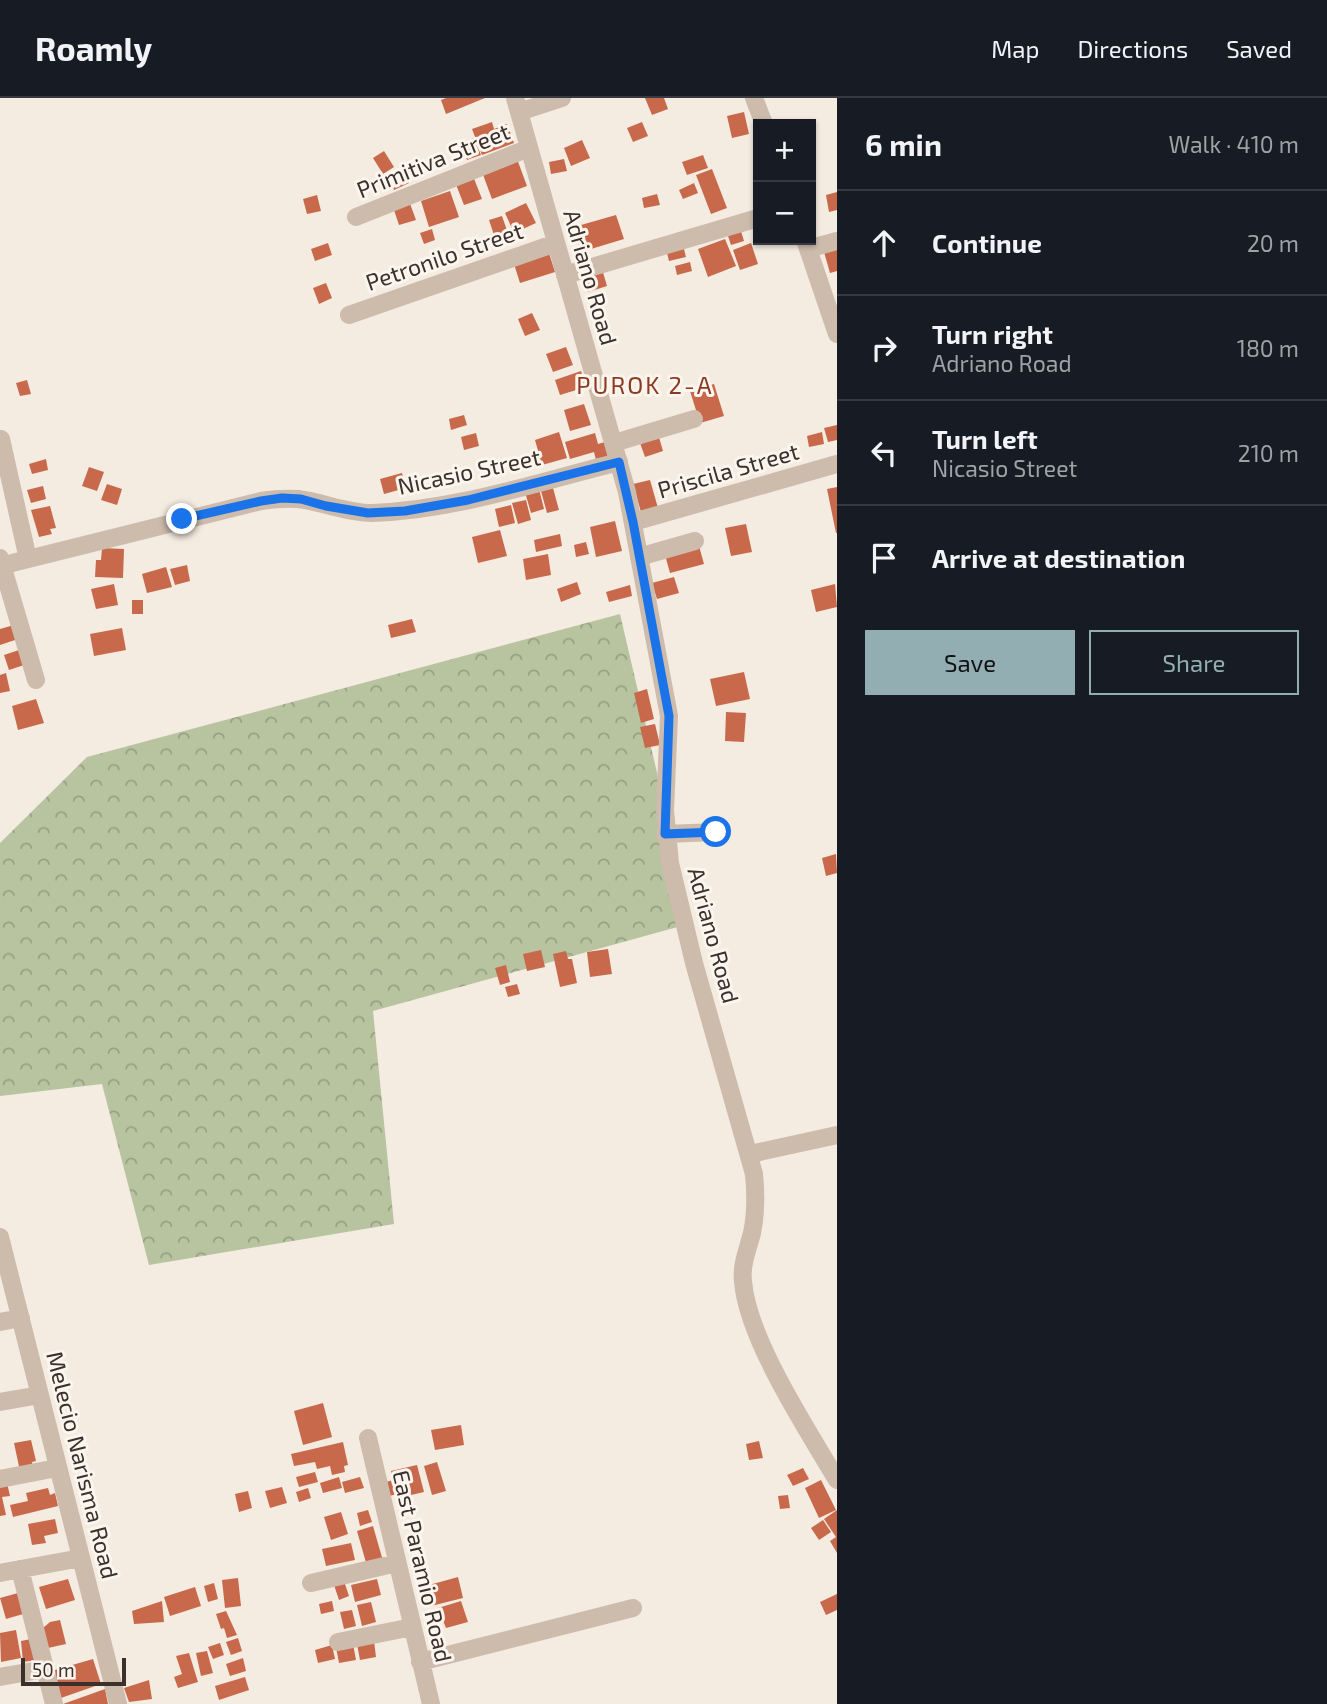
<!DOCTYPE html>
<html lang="en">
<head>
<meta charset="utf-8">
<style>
  :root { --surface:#171b24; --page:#242831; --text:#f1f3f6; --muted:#9ea1a6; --line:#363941; --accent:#92aeb2 }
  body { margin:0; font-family:"Exo 2",sans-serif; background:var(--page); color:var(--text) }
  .controls { position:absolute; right:21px; top:21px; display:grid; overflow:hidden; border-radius:0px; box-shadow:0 2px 5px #0004 }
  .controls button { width:63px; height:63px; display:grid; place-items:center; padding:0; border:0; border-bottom:2px solid var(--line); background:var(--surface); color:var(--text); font:35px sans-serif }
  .scale { position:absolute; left:21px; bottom:18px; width:105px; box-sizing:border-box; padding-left:7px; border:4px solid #3b302b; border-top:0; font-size:19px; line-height:24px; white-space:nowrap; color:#3b302b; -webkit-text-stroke:5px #fbf5ee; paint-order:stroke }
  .stop { position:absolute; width:21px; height:21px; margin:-16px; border:5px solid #1a73e8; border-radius:50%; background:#fff }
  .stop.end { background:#1a73e8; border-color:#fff; box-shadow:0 2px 7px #0008 }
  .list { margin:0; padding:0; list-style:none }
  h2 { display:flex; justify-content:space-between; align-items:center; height:91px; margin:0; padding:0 28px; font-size:30px }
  h2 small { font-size:23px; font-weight:400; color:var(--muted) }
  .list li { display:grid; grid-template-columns:46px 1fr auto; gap:21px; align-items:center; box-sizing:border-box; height:105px; padding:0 28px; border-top:2px solid var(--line) }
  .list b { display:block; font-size:26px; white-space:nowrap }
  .list p { margin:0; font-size:23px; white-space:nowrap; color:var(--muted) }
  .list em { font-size:23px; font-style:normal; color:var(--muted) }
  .actions { display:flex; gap:14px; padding:21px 28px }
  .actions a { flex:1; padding:16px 0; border:2px solid var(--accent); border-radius:0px; text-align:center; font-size:24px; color:var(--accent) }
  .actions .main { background:var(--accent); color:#111 }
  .icon { flex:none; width:38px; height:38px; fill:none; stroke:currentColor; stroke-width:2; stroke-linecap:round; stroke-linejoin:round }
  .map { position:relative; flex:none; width:837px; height:1606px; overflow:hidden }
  header { display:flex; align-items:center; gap:42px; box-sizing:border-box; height:98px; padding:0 35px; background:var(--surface); border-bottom:2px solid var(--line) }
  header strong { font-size:33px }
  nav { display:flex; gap:38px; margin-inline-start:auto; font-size:24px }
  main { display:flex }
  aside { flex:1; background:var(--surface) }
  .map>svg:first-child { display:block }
  .forest { fill:url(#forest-crowns) }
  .building { fill:#c8694b }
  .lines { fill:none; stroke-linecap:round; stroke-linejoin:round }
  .minor { stroke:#cdbbac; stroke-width:18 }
  .route { stroke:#1a73e8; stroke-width:9 }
  .labels { text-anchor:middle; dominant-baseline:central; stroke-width:6; stroke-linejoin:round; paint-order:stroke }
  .street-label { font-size:23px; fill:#3b302b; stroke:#fbf5ee }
  .neighbourhood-label { font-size:24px; letter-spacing:2px; fill:#8c3b22; stroke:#fbf5ee }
</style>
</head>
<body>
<header>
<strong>Roamly</strong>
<nav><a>Map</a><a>Directions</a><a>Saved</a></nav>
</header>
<main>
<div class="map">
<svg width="837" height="1606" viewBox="0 0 837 1606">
  <defs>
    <pattern id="forest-crowns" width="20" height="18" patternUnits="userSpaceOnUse" patternTransform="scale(1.75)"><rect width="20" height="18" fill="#b8c4a0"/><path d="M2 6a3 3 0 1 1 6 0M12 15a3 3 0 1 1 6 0" fill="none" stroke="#97a083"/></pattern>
  </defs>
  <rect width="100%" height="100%" fill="#f4ebe1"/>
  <path class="forest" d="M620,516L692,825L373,913L394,1126L149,1167L102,986L0,998V745L87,659Z"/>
  <path class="building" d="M446,0H485L446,16L441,2Z
    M645,0H664L668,11L652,17Z
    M744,14L749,36L732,40L727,18Z
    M492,24L494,31L507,26L514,45L482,57L472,31Z
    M642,24L648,38L633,44L627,30Z
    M474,40L481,57L467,62L461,46Z
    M582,42L590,60L571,68L564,50Z
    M384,53L394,69L383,76L373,60Z
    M703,57L708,70L687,77L682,64Z
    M517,61L527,88L492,101L482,74Z
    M564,61L567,73L551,76L549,64Z
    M712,71L727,110L711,116L696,77Z
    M401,72L409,85L394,92L387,80Z
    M473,78L482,101L464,107L455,84Z
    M694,85L698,95L683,101L679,92Z
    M450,93L459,119L429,129L421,103Z
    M837,94V112L829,114L826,97Z
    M657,96L660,107L644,110L642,100Z
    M317,97L321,113L307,116L303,101Z
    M409,103L416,122L399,127L393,109Z
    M526,105L536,125L514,135L505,115Z
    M616,117L624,141L581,154L574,129Z
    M502,118L511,144L498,149L489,122Z
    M740,130L744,143L731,147L727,135Z
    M432,131L435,142L424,146L420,135Z
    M725,141L736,168L708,179L698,151Z
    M328,145L332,157L315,163L311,151Z
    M751,145L758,166L740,172L733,152Z
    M683,147L686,159L669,163L666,151Z
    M837,151V173L830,175L824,154Z
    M549,155L555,174L520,185L514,166Z
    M690,164L692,173L677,177L675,168Z
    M602,171L607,188L588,194L582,177Z
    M326,185L332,200L319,206L313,190Z
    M532,215L540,232L525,238L518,221Z
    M566,249L573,267L553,274L546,256Z
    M581,273L586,289L560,297L555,282Z
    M27,282L31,296L20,298L16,285Z
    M714,286L724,318L700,325L690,293Z
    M584,306L591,327L570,333L564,312Z
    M464,317L467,327L451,332L449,321Z
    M837,327V342L828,344L824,330Z
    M559,334L567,360L542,367L535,342Z
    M822,334L824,346L809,349L807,338Z
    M476,335L479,348L464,352L461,339Z
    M595,335L598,346L605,344L609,358L596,362L594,354L570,361L565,344Z
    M658,336L663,353L645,359L639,342Z
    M46,361L48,372L32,376L29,366Z
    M89,369L104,374L97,393L82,388Z
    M402,375L406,390L384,396L380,381Z
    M650,382L658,410L641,414L633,386Z
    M107,386L122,391L117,407L101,402Z
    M43,388L46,401L31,405L27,392Z
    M837,389V435H836L827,391Z
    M553,390L559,412L547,415L541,393Z
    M539,391L544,411L531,415L525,394Z
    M526,402L531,422L518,426L512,405Z
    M511,407L515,425L499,429L495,411Z
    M50,408L56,430L50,431L52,436L39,439L31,412Z
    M615,423L622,453L596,459L590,429Z
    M746,426L752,454L731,458L725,430Z
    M500,432L507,458L478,465L472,439Z
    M560,436L562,448L536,454L534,442Z
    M586,444L589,456L576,459L574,447Z
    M699,448L704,466L670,475L665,457Z
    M102,450L124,451L123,480L95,479L96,462H101Z
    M548,456L551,477L526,482L523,461Z
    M187,467L190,483L175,487L170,471Z
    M166,469L172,489L147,495L142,476Z
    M674,479L679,495L657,501L652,485Z
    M577,484L581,496L561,504L557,491Z
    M114,486L118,507L96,511L91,491Z
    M835,486L837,509L816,514L811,492Z
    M630,487L632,498L609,504L606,494Z
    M132,502H143V516H132Z
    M412,521L416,534L391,540L388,527Z
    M14,527L18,541L0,547V531Z
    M122,530L126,552L94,558L90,536Z
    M22,551L27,566L9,572L4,557Z
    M744,574L750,601L716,608L710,581Z
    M6,575L10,593L0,595V577Z
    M647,591L654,621L641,625L634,595Z
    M36,601L44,625L18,632L12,608Z
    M726,614L746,615L744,644L725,643Z
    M655,626L660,647L645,650L640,629Z
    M836,756L837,775L826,778L822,760Z
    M608,851L612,876L590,879L587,854Z
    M541,852L545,869L527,873L523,856Z
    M566,853L568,861H572L577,885L560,889L553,856Z
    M506,867L510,884L500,887L495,870Z
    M517,886L520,896L508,899L505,889Z
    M323,1305L332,1339L303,1347L294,1313Z
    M461,1327L464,1347L435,1352L431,1332Z
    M31,1342L36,1363L32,1364L33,1370L20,1373L14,1345Z
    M759,1343L763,1360L749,1362L746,1346Z
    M343,1344L348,1367L344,1368L345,1374L332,1377L330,1368L317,1371L315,1364L294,1368L291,1356Z
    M437,1364L446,1393L432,1397L424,1368Z
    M417,1367L424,1394L411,1397L410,1393L389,1398L386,1384L393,1382L391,1373Z
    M803,1370L809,1381L793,1388L787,1377Z
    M315,1374L318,1384L299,1389L296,1379Z
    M339,1379L342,1390L323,1395L320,1385Z
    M360,1379L364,1390L345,1395L342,1384Z
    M821,1382L836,1412L819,1420L805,1390Z
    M7,1385L10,1398L2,1399L6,1417L0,1418V1387Z
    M282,1389L287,1405L270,1410L265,1393Z
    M48,1390L50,1397L55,1395L58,1408L13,1419L10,1407L28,1403L26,1395Z
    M308,1390L311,1400L299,1404L296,1394Z
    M248,1393L252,1410L239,1414L235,1396Z
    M788,1397L790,1410L780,1411L778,1398Z
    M368,1412L372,1424L360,1428L357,1415Z
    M837,1412V1455L830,1443L836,1439L824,1421Z
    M341,1414L348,1436L331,1442L324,1419Z
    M55,1421L58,1435L44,1438L46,1445L32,1447L28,1426Z
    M823,1422L831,1434L819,1442L811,1430Z
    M373,1428L383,1463L367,1468L357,1433Z
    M351,1445L355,1462L326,1468L322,1451Z
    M458,1479L463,1500L427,1509L422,1489Z
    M238,1480L241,1508L225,1510L222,1482Z
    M343,1480L349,1498L339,1502L333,1484Z
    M68,1481L75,1502L46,1511L39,1489Z
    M377,1481L381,1497L355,1504L351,1487Z
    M214,1485L218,1501L208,1504L204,1488Z
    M195,1489L201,1508L170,1518L164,1499Z
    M18,1495L23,1516L6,1521L0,1500Z
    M837,1496V1512L826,1517L820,1504Z
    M162,1503L164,1524L134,1526L132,1513Z
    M332,1503L334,1513L321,1516L319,1506Z
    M461,1503L468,1524L446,1530L438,1510Z
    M371,1504L376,1524L362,1528L357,1507Z
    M352,1512L356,1528L344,1531L340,1514Z
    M226,1513L237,1537L227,1540L224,1530L221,1531L216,1516Z
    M60,1522L66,1546L48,1550L43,1530L50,1524Z
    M16,1532L21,1560L1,1564L0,1535Z
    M238,1540L242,1553L231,1557L226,1544Z
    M31,1541L36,1562L23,1564L21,1543Z
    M374,1543L376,1559L360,1562L357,1546Z
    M220,1545L224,1557L213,1561L208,1549Z
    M353,1546L356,1562L339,1565L336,1549Z
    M332,1547L335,1561L318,1565L315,1552Z
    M207,1553L213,1575L201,1578L196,1555Z
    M189,1555L198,1584L178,1590L174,1579L182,1576L176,1558Z
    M243,1560L246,1573L230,1578L226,1566Z
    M93,1561L101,1586L58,1601L55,1572Z
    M245,1579L249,1592L219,1602L215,1588Z
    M149,1582L152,1601L129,1604L124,1590Z
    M105,1591L108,1606H63Z"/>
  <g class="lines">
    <path class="minor" d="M515,0L627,394L669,618L665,712L670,765L694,865L754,1076C756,1096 756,1116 752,1135C748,1151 741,1167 743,1183C747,1240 807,1331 837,1382
      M754,0L764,26
      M519,14L562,0
      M356,119L529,50
      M805,142L837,236
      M808,151L837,143
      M565,177L758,120
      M349,217L556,145
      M1,341L28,461
      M614,345L694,321
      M633,424L837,366
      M639,459L695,443
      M0,460L36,582
      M0,468L261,403C274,401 285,400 298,401C323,404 346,415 372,415C456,412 538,384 619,364
      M665,736L717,734
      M750,1056L837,1037
      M0,1139L118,1606
      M0,1224L21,1220
      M0,1304L40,1297
      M368,1340L431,1606
      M0,1381L57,1370
      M20,1471L54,1606
      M0,1475L81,1460
      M311,1485L397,1465
      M338,1544L412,1529
      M420,1564L633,1510
      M0,1579L45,1571"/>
  </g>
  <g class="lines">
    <path class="route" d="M182,421L261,403L282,400L301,401L326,408L368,415L405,413L468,402L619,364L633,424L669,618L665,736L716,734"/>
  </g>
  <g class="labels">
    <g class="street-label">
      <text transform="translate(433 62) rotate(-22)">Primitiva Street</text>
      <text transform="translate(444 158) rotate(-19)">Petronilo Street</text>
      <text transform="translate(591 179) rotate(74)">Adriano Road</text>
      <text transform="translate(728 372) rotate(-16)">Priscila Street</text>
      <text transform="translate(469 373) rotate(-12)">Nicasio Street</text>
      <text transform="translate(714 837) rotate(75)">Adriano Road</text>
      <text transform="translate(83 1367) rotate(76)">Melecio Narisma Road</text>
      <text transform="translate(423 1468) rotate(77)">East Paramio Road</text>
    </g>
    <g class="neighbourhood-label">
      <text x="645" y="286">PUROK 2-A</text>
    </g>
  </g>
</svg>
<div class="controls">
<button>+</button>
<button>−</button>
</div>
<div class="scale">50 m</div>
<div class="stop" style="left:716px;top:734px"></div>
<div class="stop end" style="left:182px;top:421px"></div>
</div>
<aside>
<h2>6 min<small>Walk · 410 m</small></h2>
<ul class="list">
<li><svg class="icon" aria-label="ahead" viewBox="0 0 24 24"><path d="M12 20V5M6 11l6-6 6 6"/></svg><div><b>Continue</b></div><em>20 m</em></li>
<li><svg class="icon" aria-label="right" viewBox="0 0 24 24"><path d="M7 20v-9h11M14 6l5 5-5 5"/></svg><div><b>Turn right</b><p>Adriano Road</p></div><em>180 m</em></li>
<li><svg class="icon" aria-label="left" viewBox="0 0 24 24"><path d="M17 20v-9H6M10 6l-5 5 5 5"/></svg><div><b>Turn left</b><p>Nicasio Street</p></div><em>210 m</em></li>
<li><svg class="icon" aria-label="arrive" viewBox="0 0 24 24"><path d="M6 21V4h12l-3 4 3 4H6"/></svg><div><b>Arrive at destination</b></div></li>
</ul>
<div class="actions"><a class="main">Save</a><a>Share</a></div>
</aside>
</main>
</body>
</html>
